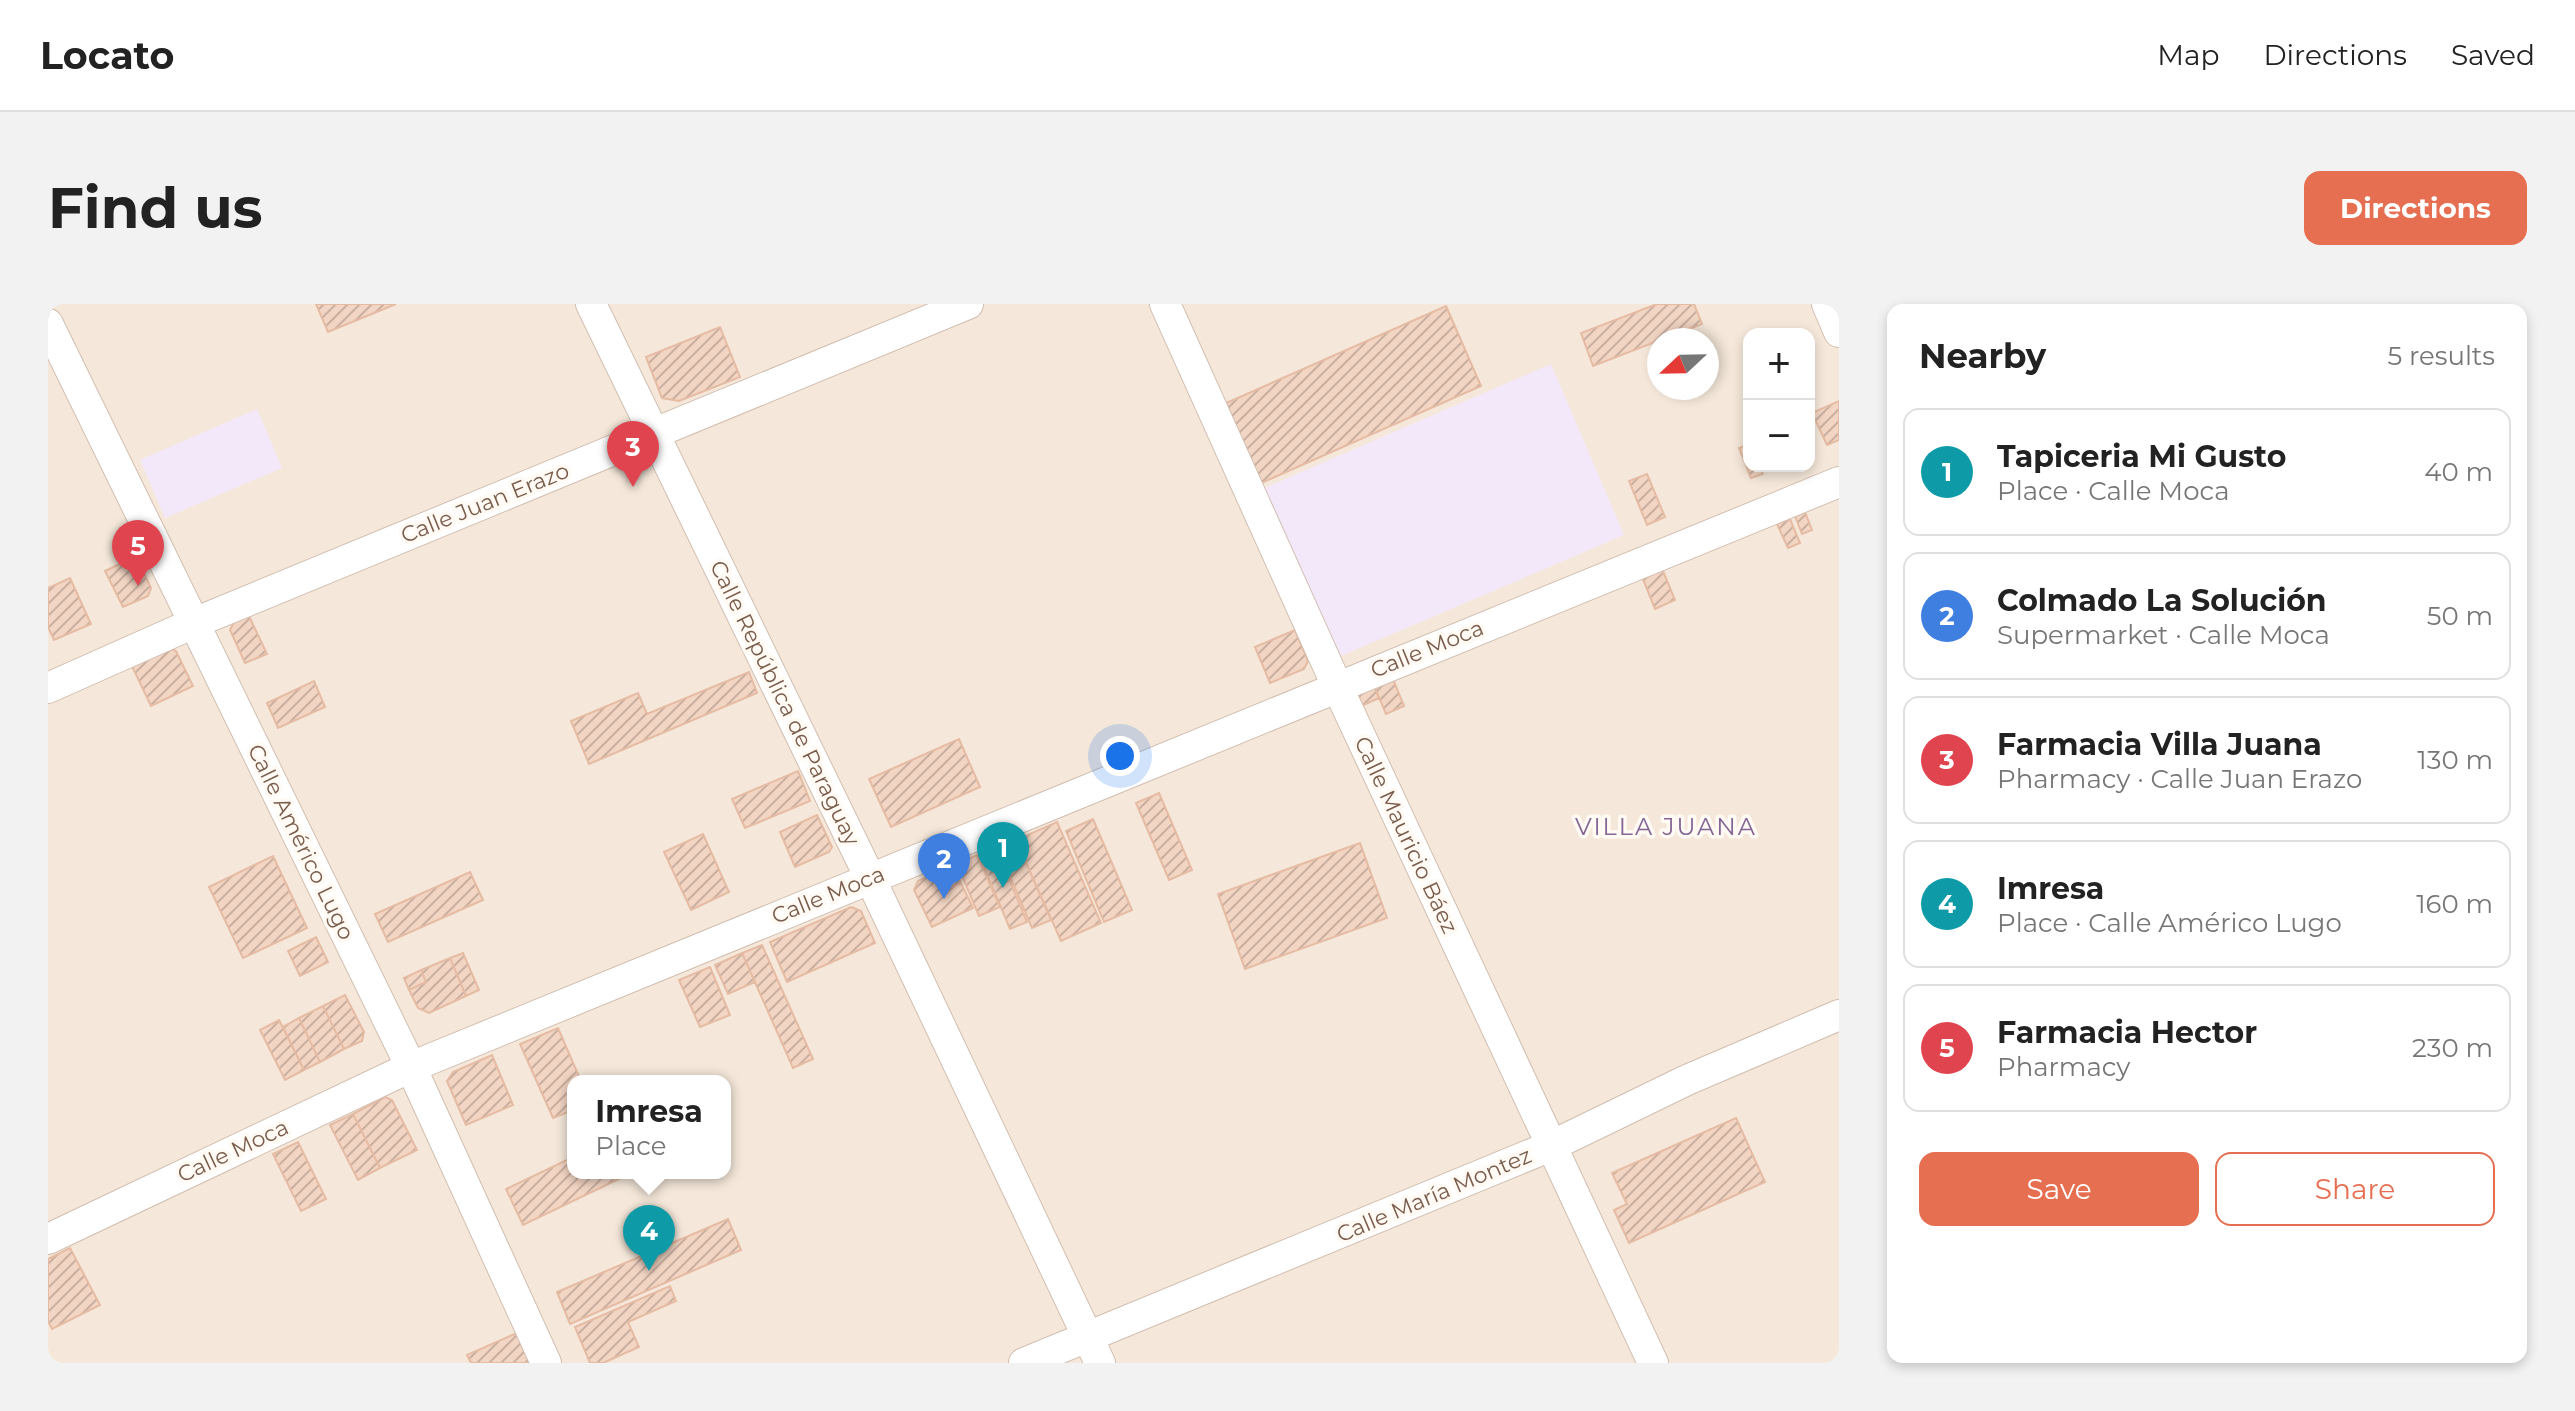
<!DOCTYPE html>
<html lang="en">
<head>
<meta charset="utf-8">
<style>
  :root { --surface:#fff; --page:#f2f2f2; --text:#222; --muted:#767676; --line:#e0e0e0; --accent:#e76f51 }
  body { margin:0; font-family:Montserrat,sans-serif; background:var(--page); color:var(--text) }
  .controls { position:absolute; right:24px; top:24px; display:grid; overflow:hidden; border-radius:16px; box-shadow:0 4px 12px #0003 }
  .controls button { width:72px; height:72px; display:grid; place-items:center; padding:0; border:0; border-bottom:2px solid var(--line); background:var(--surface); color:var(--text); font:40px sans-serif }
  .compass { position:absolute; left:1599px; top:24px; width:72px; height:72px; border-radius:50%; background:var(--surface); box-shadow:0 4px 12px #0003; rotate:248deg }
  .you { position:absolute; left:1072px; top:452px; width:28px; height:28px; margin:-20px; border:6px solid #fff; border-radius:50%; background:#1a73e8; box-shadow:0 0 0 12px #1a73e833 }
  .badge { display:grid; place-items:center; width:52px; height:52px; border-radius:50%; background:var(--accent); color:#fff; font-size:26px; font-weight:700 }
  .pin { position:absolute; translate:-50% -66px; filter:drop-shadow(0 2px 4px #0008) }
  .pin::after { content:''; position:absolute; top:42px; width:28px; height:24px; background:inherit; clip-path:polygon(0 0,100% 0,50% 100%) }
  .popup { position:absolute; left:519px; top:771px; width:164px; height:104px; box-sizing:border-box; display:grid; place-content:center; border-radius:16px; background:var(--surface); filter:drop-shadow(0 2px 6px #0005); font-size:26px; white-space:nowrap; color:var(--muted) }
  .popup b { font-size:30px; color:var(--text) }
  .popup::after { content:''; position:absolute; left:50%; top:100%; margin-left:-16px; border:16px solid transparent; border-top-color:var(--surface) }
  .list { margin:0; padding:0; list-style:none }
  h2 { display:flex; justify-content:space-between; align-items:center; height:104px; margin:0; padding:0 32px; font-size:34px }
  h2 small { font-size:26px; font-weight:400; color:var(--muted) }
  .list li { display:grid; grid-template-columns:52px 1fr auto; gap:24px; align-items:center; box-sizing:border-box; height:128px; margin:0 16px 16px; padding:0 16px; border:2px solid var(--line); border-radius:16px }
  .list b { display:block; font-size:30px; white-space:nowrap }
  .list p { margin:0; font-size:26px; white-space:nowrap; color:var(--muted) }
  .list em { font-size:26px; font-style:normal; color:var(--muted) }
  .actions { display:flex; gap:16px; padding:24px 32px }
  .actions a { flex:1; padding:18px 0; border:2px solid var(--accent); border-radius:16px; text-align:center; font-size:28px; color:var(--accent) }
  .actions .main { background:var(--accent); color:#fff }
  .map { position:relative; flex:none; width:1791px; height:1059px; overflow:hidden; border-radius:16px }
  header { display:flex; align-items:center; gap:48px; box-sizing:border-box; height:112px; padding:0 40px; background:var(--surface); border-bottom:2px solid var(--line) }
  header strong { font-size:38px }
  nav { display:flex; gap:44px; margin-inline-start:auto; font-size:28px }
  .intro { display:flex; align-items:center; justify-content:space-between; box-sizing:border-box; height:192px; padding:0 48px }
  h1 { margin:0; font-size:56px }
  .button { padding:20px 36px; border-radius:16px; background:var(--accent); color:#fff; font-size:28px; font-weight:700 }
  main { display:flex; gap:48px; padding:0 48px }
  aside { flex:1; background:var(--surface); border-radius:16px; box-shadow:0 4px 12px #0003 }
  .map>svg:first-child { display:block }
  .residential { fill:#f5e8da; fill-rule:evenodd }
  .education { fill:#f3e8fa }
  .building { fill:url(#building-hatch); stroke:#e6bba3; stroke-width:2 }
  .lines { fill:none; stroke-linecap:round; stroke-linejoin:round }
  .minor-casing { stroke:#d1beb0; stroke-width:32 }
  .minor { stroke:#fff; stroke-width:30 }
  .labels { text-anchor:middle; dominant-baseline:central; stroke-width:7; stroke-linejoin:round; paint-order:stroke }
  .street-label { font-size:22px; fill:#7a5c4d; stroke:#fffaf3 }
  .neighbourhood-label { font-size:24px; letter-spacing:2px; fill:#846695; stroke:#fffaf3 }
</style>
</head>
<body>
<header>
<strong>Locato</strong>
<nav><a>Map</a><a>Directions</a><a>Saved</a></nav>
</header>
<div class="intro"><h1>Find us</h1><a class="button">Directions</a></div>
<main>
<div class="map">
<svg width="1791" height="1059" viewBox="0 0 1791 1059">
  <defs>
    <pattern id="building-hatch" width="6" height="6" patternUnits="userSpaceOnUse" patternTransform="scale(2)"><rect width="6" height="6" fill="#f3d5c3"/><path d="M-1 1l2-2M0 6l6-6M5 7l2-2" fill="none" stroke="#cab0a1"/></pattern>
  </defs>
  <rect width="100%" height="100%" fill="#fdf6ec"/>
  <path class="residential" d="M0,0H1791V1059H0ZM1701,30H1761V162H1701ZM1611,36H1659V84H1611ZM525,777H677V869H525Z"/>
  <path class="education" d="M1503,60L1576,231L1286,355L1214,185Z
    M209,105L234,164L117,214L92,156Z"/>
  <path class="building" d="M268,0H348L280,28Z
    M1609,0H1646L1654,20L1545,62L1533,29Z
    M1398,2L1433,82L1211,180L1176,100Z
    M672,23L692,73L631,97L614,94L598,53Z
    M1791,97V136L1779,141L1764,109Z
    M1701,140V162H1712L1715,170L1703,174L1691,144Z
    M1599,170L1617,213L1599,221L1581,177Z
    M1757,208L1764,226L1754,230L1747,212Z
    M1742,215L1752,239L1740,244L1729,220Z
    M88,252L103,284L100,292L75,303L57,267Z
    M1610,255L1627,296L1607,305L1590,263Z
    M22,274L43,320L6,336L0,323V284Z
    M201,312L219,350L197,359L182,326L186,318Z
    M1247,326L1260,357L1256,365L1222,379L1207,343Z
    M116,342L128,347L145,382L103,402L82,358Z
    M1340,363L1356,402L1338,410L1321,370Z
    M701,368L709,389L541,460L523,417L590,389L599,410Z
    M1321,370L1331,394L1309,404L1307,377Z
    M266,377L277,403L230,424L219,399Z
    M911,435L932,483L843,523L821,475Z
    M750,467L762,497L697,524L684,495Z
    M1111,489L1144,566L1121,576L1088,499Z
    M769,511L784,543L781,548L747,563L732,528Z
    M1045,515L1084,606L1056,618L1018,527Z
    M1009,518L1053,619L1013,637L968,536Z
    M655,530L681,588L643,606L616,548Z
    M968,536L1003,616L984,624L950,544Z
    M1312,539L1339,614L1197,665L1170,590Z
    M948,544L979,618L962,625L931,551Z
    M929,551L952,603L931,612L909,560Z
    M225,552L259,624L195,654L161,583Z
    M905,561L913,579L903,583L895,566Z
    M895,566L903,583L913,579L925,604L884,623L866,586L870,577Z
    M422,568L435,596L340,638L327,610Z
    M803,603L813,607L827,639L739,678L722,638Z
    M268,633L280,658L252,672L240,647Z
    M714,641L765,755L745,764L694,649Z
    M415,649L431,686L418,692L402,654Z
    M694,649L707,678L680,690L667,661Z
    M402,654L418,692L381,709L370,704L361,686L378,678L373,666Z
    M662,663L682,711L652,723L631,676Z
    M373,666L378,678L361,686L356,674Z
    M297,691L316,728L314,737L296,745L275,702Z
    M275,702L296,745L272,758L251,714Z
    M251,714L272,758L256,766L235,723Z
    M231,716L256,766L237,776L212,726Z
    M510,724L533,777H525V806L505,814L472,740Z
    M444,751L465,801L418,821L399,777L405,768Z
    M337,793L344,796L369,846L332,864L305,810Z
    M305,810L332,864L310,876L282,821Z
    M1688,814L1717,878L1581,939L1566,906L1579,900L1564,869Z
    M250,838L278,895L253,907L225,850Z
    M525,853V869H570L573,874L475,921L458,885Z
    M680,915L693,946L522,1020L509,988Z
    M22,944L52,1001L4,1025L0,1017V955Z
    M622,982L628,997L580,1018L591,1043L555,1059H542L527,1023Z
    M471,1028L485,1059H423L419,1051Z"/>
  <g class="lines">
    <g class="minor-casing">
      <path id="minor" d="M543,0L822,574L1052,1059
        M1117,0L1289,382L1605,1059
        M1779,0L1791,28
        M0,20L363,763L498,1059
        M0,384L146,319L920,0
        M0,935L363,763L1791,178
        M976,1059L1503,842L1639,776L1791,711"/>
    </g>
    <use href="#minor" class="minor"/>
  </g>
  <g class="labels">
    <g class="street-label">
      <text transform="translate(437 199) rotate(-22)">Calle Juan Erazo</text>
      <text transform="translate(1379 345) rotate(-22)">Calle Moca</text>
      <text transform="translate(737 399) rotate(64)">Calle República de Paraguay</text>
      <text transform="translate(1358 531) rotate(65)">Calle Mauricio Báez</text>
      <text transform="translate(253 538) rotate(64)">Calle Américo Lugo</text>
      <text transform="translate(780 591) rotate(-22)">Calle Moca</text>
      <text transform="translate(185 847) rotate(-25)">Calle Moca</text>
      <text transform="translate(1386 891) rotate(-23)">Calle María Montez</text>
    </g>
    <g class="neighbourhood-label">
      <text x="1618" y="522">VILLA JUANA</text>
    </g>
  </g>
</svg>
<div class="controls">
<button>+</button>
<button>−</button>
</div>
<svg class="compass" viewBox="-18 -18 36 36"><path d="M0-13l5 13h-10z" fill="#e53935"/><path d="M0 13l5-13h-10z" fill="#767676"/></svg>
<div class="you"></div>
<div class="pin badge" style="left:955px;top:584px;background:#0f9aa8">1</div>
<div class="pin badge" style="left:896px;top:595px;background:#3f7fe0">2</div>
<div class="pin badge" style="left:585px;top:183px;background:#e0444e">3</div>
<div class="pin badge" style="left:601px;top:967px;background:#0f9aa8">4</div>
<div class="popup"><b>Imresa</b>Place</div>
<div class="pin badge" style="left:90px;top:282px;background:#e0444e">5</div>
</div>
<aside>
<h2>Nearby<small>5 results</small></h2>
<ul class="list">
<li><span class="badge" style="background:#0f9aa8">1</span><div><b>Tapiceria Mi Gusto</b><p>Place · Calle Moca</p></div><em>40 m</em></li>
<li><span class="badge" style="background:#3f7fe0">2</span><div><b>Colmado La Solución</b><p>Supermarket · Calle Moca</p></div><em>50 m</em></li>
<li><span class="badge" style="background:#e0444e">3</span><div><b>Farmacia Villa Juana</b><p>Pharmacy · Calle Juan Erazo</p></div><em>130 m</em></li>
<li><span class="badge" style="background:#0f9aa8">4</span><div><b>Imresa</b><p>Place · Calle Américo Lugo</p></div><em>160 m</em></li>
<li><span class="badge" style="background:#e0444e">5</span><div><b>Farmacia Hector</b><p>Pharmacy</p></div><em>230 m</em></li>
</ul>
<div class="actions"><a class="main">Save</a><a>Share</a></div>
</aside>
</main>
</body>
</html>
